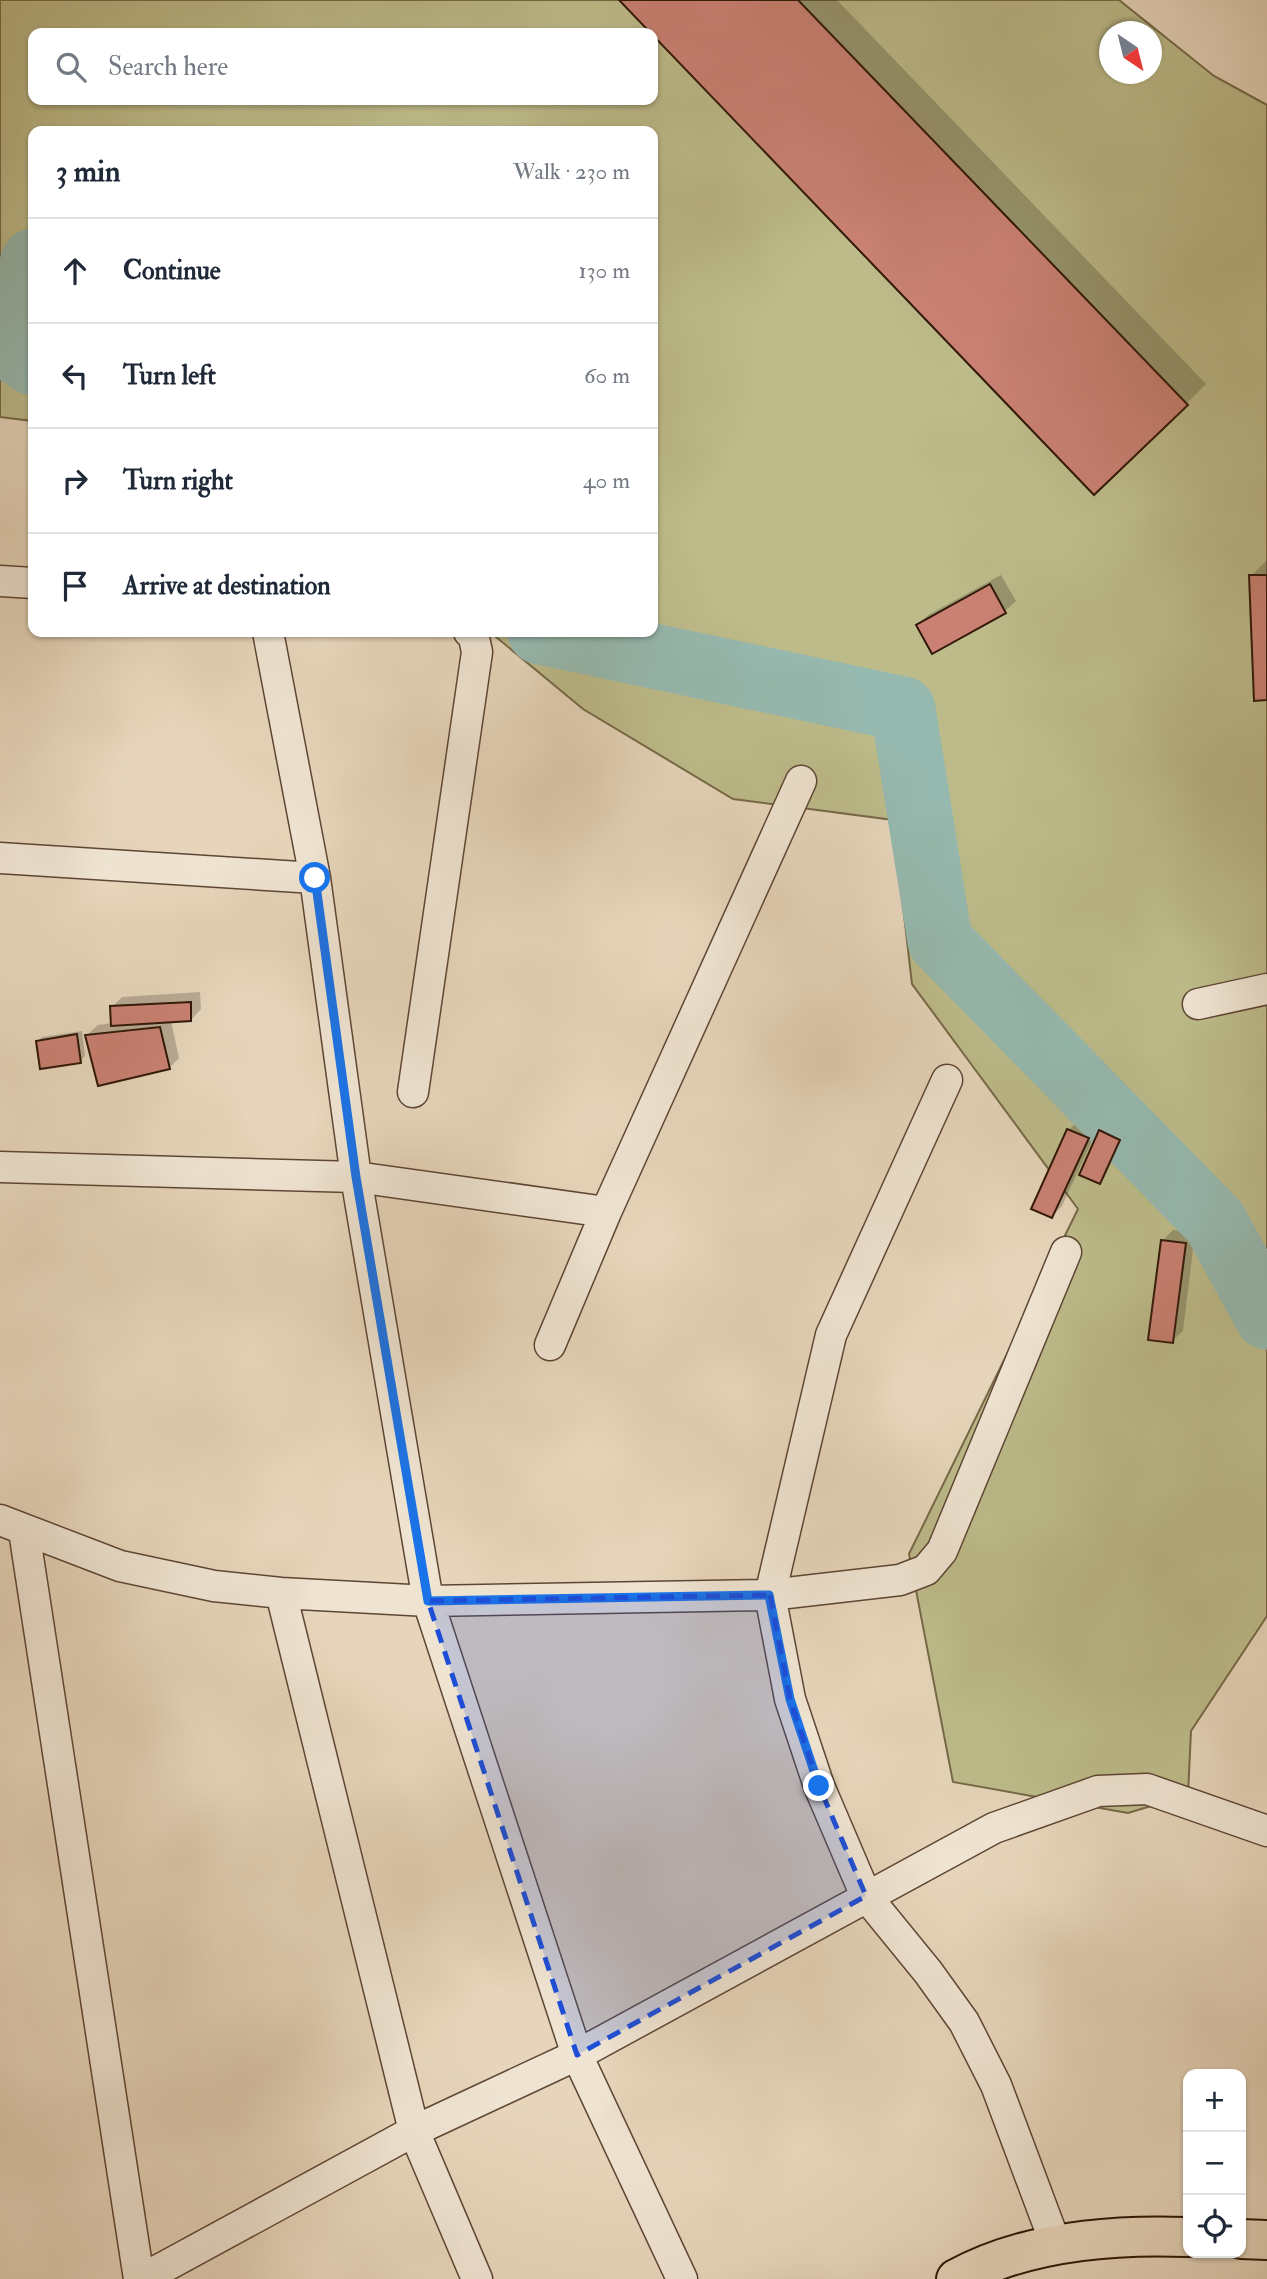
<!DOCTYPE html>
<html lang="en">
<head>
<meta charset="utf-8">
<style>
  :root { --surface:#fff; --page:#f2f2f3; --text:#1f2937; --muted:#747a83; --line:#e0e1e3 }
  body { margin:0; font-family:"IM FELL Double Pica",serif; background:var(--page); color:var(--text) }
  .controls { position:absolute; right:21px; bottom:21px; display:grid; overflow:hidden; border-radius:14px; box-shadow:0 2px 5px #0004 }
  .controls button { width:63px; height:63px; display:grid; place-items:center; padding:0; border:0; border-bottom:2px solid var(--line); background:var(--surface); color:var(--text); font:35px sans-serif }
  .compass { position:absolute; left:1099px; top:21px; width:63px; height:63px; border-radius:50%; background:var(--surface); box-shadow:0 2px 5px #0004; rotate:145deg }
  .stop { position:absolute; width:21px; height:21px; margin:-16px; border:5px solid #1a73e8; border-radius:50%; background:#fff }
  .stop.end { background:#1a73e8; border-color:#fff; box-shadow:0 2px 7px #0008 }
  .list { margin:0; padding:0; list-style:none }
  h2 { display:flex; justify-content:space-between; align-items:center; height:91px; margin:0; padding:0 28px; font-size:30px }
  h2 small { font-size:23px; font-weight:400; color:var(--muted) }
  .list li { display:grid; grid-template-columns:46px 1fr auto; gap:21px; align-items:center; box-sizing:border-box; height:105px; padding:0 28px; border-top:2px solid var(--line) }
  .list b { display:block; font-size:26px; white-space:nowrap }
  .list em { font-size:23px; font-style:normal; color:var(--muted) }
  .icon { flex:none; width:38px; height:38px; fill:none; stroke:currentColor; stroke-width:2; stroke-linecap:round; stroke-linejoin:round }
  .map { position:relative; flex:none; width:1267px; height:2279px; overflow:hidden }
  .search { position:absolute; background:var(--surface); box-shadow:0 2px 5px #0004; left:28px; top:28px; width:630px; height:77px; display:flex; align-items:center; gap:18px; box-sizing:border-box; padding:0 24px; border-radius:14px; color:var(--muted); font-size:26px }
  .panel { position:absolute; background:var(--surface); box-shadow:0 2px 5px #0004; left:28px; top:126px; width:630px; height:511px; border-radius:14px }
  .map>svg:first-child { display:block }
  .green { fill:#bdbb8a; stroke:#766948; stroke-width:2; fill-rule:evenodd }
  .shadow { fill:#0003 }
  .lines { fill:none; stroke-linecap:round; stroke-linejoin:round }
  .river { stroke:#96b9af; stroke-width:65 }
  .building { fill:#ca8173; stroke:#301707; stroke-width:2 }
  .minor-casing { stroke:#5e4634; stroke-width:33 }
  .primary-casing { stroke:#301707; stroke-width:42 }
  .minor { stroke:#efe4d2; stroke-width:30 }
  .primary { stroke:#e6d5ba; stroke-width:38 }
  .route { stroke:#1a73e8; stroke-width:9 }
  .marked { fill:#1d4ed8; fill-opacity:0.2; stroke:#1d4ed8; stroke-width:5; stroke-dasharray:14 9; stroke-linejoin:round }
</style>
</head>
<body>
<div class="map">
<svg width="1267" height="2279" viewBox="0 0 1267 2279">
  <rect width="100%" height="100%" fill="#e6d5ba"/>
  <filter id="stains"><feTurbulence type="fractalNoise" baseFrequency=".00286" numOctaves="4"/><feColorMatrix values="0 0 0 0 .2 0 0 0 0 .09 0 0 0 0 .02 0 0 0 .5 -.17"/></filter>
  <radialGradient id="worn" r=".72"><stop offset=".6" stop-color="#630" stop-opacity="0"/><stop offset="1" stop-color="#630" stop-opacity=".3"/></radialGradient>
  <path class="green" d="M0,0H1119L1214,76L1267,105V1616L1191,1731L1188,1795L1128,1813L953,1782L909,1554L1078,1209L912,984L893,820L733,799L583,709L490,632H653V131H33V421L0,417ZM1110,32H1152V74H1110ZM33,33H653V100H33Z"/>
  <path class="shadow" d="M621,0H837L1206,384L1186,404Z
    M1267,560V699L1251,576Z
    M1001,575L1016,601L1005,611L932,652L918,625L928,615Z
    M200,992L201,1009L191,1020L171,1021L179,1058L169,1068L87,1035L98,1025L113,1023L112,1007L122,997Z
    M82,1031L85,1056L80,1061L38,1041L42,1037Z
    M1079,1119L1098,1128L1062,1206L1052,1216L1033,1208L1069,1130Z
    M1105,1127L1124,1135L1104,1178L1099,1182L1101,1131Z
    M1173,1230L1195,1233L1183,1331L1172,1341L1163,1240Z"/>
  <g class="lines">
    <path class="river" d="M33,261L7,345L33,363
      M540,632L903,709L940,941L1215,1222L1267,1317"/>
  </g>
  <path class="building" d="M619,0H798L1188,405L1094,495Z
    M1249,575H1267V700L1254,701Z
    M990,584L1006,613L932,654L916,625Z
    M191,1002V1021L111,1026L110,1006Z
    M160,1027L170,1069L98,1086L85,1035Z
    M77,1034L81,1063L40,1069L36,1041Z
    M1067,1129L1089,1138L1052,1218L1031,1209Z
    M1099,1130L1120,1140L1100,1184L1079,1175Z
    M1161,1240L1186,1243L1173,1343L1148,1340Z"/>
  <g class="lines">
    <g class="minor-casing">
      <path id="minor" d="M0,581L33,583
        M268,632L315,878L356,1177L428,1601L577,2055L682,2279
        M0,858L315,878
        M1198,1004L1267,989
        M947,1080L831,1335L770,1595L790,1699L819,1786L866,1896L928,1972L964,2022L996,2085L1056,2245
        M413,1092L477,652L473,633L469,632
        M0,1167L356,1177L606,1212L801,781
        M550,1345L606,1212
        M0,1520L120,1566L214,1586L281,1593L428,1601L770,1595L900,1580L926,1570L942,1551L1066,1252
        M24,1531L139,2279
        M281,1593L414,2131L477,2279
        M142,2279L414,2131L577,2055L994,1828L1098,1791L1147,1789L1267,1831"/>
    </g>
    <g class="primary-casing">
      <path id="primary" d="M1241,2239L1267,2240
        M956,2279C1025,2241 1110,2234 1188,2237"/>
    </g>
    <use href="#minor" class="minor"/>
    <use href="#primary" class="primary"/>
  </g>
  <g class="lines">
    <path class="route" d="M315,878L356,1177L428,1601L769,1595L790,1699L819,1786"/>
  </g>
  <path class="marked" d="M770,1595L790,1699L819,1786L866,1896L577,2055L428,1601Z"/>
  <rect width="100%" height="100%" filter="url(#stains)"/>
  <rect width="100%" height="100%" fill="url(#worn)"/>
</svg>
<div class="controls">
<button>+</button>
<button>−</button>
<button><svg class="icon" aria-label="locate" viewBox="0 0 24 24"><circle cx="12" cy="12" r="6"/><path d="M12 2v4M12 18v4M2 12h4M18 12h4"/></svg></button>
</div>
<svg class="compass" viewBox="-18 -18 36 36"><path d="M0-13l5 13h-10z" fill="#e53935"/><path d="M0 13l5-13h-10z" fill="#747a83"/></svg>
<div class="stop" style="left:315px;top:878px"></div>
<div class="stop end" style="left:819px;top:1786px"></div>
<div class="search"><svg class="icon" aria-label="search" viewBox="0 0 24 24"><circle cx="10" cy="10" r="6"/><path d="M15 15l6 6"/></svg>Search here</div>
<section class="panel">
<h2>3 min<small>Walk · 230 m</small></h2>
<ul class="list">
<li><svg class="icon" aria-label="ahead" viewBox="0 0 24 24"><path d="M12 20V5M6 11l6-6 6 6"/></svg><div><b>Continue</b></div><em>130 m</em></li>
<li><svg class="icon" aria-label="left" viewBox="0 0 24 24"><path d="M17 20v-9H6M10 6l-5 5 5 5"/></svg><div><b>Turn left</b></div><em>60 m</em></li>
<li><svg class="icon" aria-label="right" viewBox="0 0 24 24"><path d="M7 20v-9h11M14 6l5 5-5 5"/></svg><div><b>Turn right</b></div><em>40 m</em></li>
<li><svg class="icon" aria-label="arrive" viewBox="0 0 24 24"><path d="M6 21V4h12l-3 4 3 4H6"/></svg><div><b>Arrive at destination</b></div></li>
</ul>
</section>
</div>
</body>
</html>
